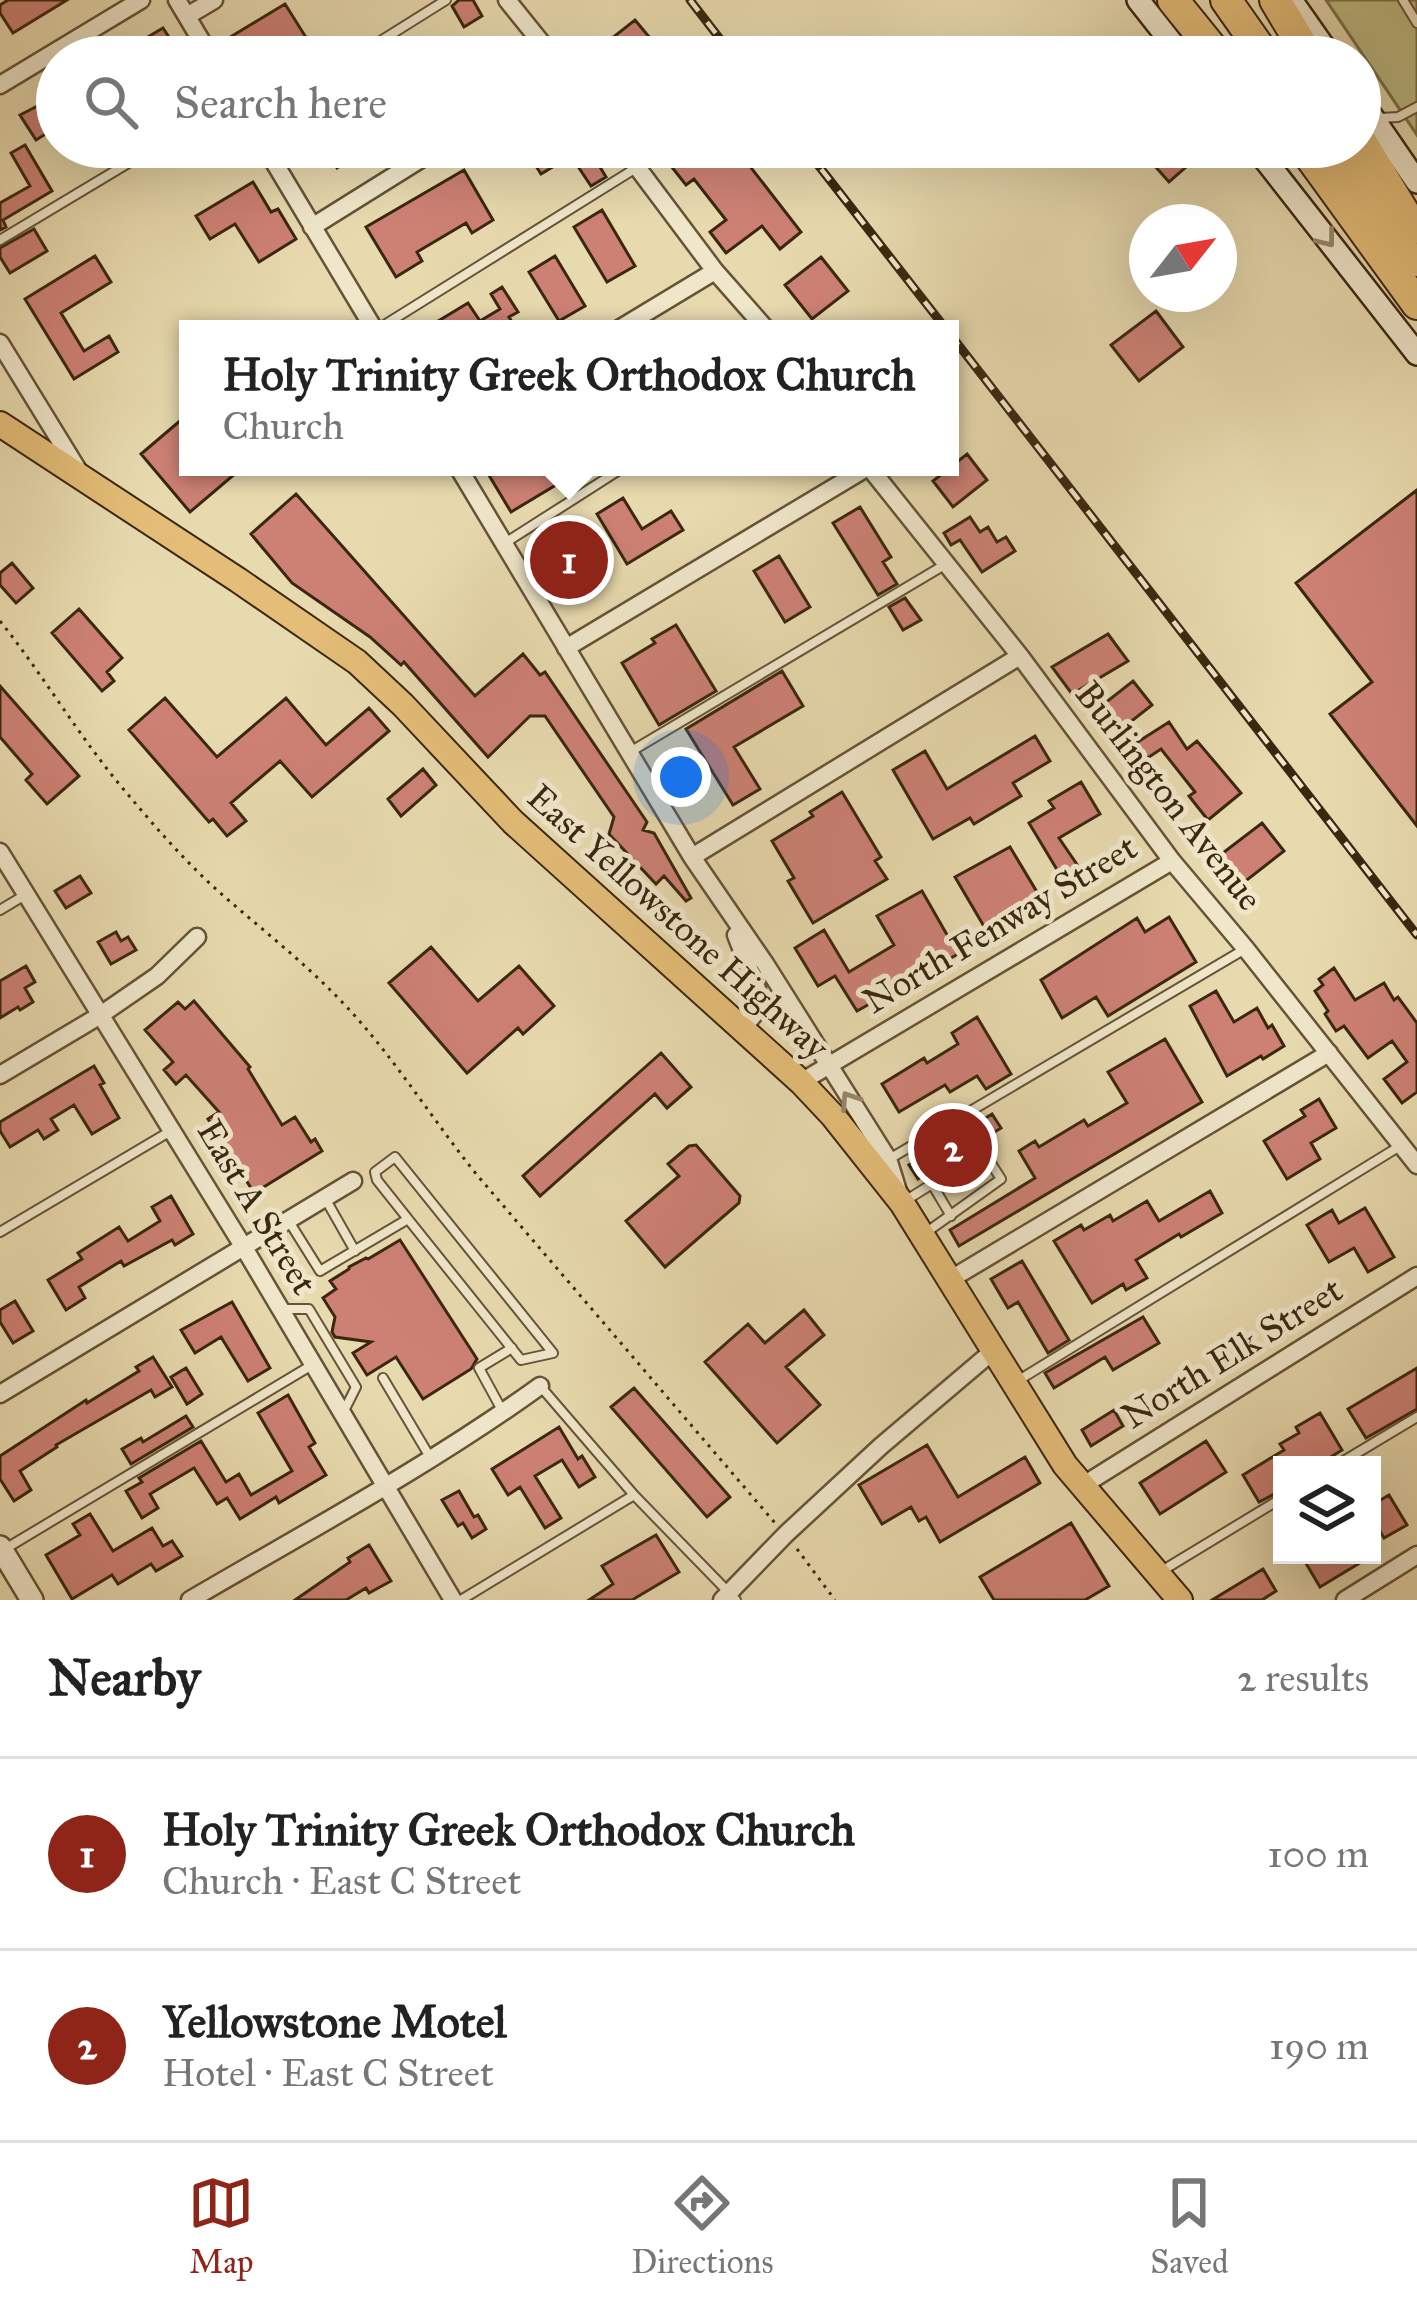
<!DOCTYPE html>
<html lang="en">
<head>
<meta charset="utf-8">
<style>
  :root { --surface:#fff; --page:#f6f6f6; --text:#222; --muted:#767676; --line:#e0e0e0; --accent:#8f2418 }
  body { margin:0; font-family:"IM FELL Great Primer",serif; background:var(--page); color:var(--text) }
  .controls { position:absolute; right:36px; bottom:36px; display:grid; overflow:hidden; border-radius:0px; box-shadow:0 12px 48px #0002 }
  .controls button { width:108px; height:108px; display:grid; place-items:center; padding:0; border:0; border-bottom:3px solid var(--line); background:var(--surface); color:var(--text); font:60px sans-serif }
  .compass { position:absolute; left:1129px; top:204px; width:108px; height:108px; border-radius:50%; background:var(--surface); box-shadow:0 12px 48px #0002; rotate:59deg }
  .you { position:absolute; left:681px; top:777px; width:42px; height:42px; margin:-30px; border:9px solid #fff; border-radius:50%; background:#1a73e8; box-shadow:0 0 0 18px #1a73e833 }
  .badge { display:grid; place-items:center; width:78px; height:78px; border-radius:50%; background:var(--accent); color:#fff; font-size:39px; font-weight:700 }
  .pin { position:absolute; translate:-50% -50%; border:6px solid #fff; box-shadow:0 3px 12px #0006 }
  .popup { position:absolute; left:179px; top:320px; width:780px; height:156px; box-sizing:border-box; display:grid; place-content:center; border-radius:0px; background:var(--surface); filter:drop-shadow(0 3px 9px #0005); font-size:39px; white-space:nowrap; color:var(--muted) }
  .popup b { font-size:45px; color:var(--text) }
  .popup::after { content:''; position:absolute; left:50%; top:100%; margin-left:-24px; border:24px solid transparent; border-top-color:var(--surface) }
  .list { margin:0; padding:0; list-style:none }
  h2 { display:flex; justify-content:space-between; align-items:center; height:156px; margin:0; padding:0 48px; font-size:51px }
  h2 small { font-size:39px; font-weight:400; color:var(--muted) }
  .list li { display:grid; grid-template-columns:78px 1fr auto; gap:36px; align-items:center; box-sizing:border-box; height:192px; padding:0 48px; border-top:3px solid var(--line) }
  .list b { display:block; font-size:45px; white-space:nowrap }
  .list p { margin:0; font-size:39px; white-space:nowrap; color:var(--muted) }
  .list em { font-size:39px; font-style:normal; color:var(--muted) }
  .icon { flex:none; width:66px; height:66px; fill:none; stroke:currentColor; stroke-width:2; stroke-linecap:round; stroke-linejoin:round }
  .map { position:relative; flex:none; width:1417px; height:1600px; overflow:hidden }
  .search { position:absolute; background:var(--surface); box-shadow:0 12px 48px #0002; left:36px; right:36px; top:36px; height:132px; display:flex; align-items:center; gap:30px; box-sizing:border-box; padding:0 42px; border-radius:66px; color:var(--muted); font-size:45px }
  .sheet { height:540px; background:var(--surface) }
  nav { display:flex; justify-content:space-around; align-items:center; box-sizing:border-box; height:168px; border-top:3px solid var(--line); background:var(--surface); font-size:33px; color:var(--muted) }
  nav a { display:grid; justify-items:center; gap:6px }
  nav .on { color:var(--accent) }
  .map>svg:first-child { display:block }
  .green { fill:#bebd85; stroke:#7c724a; stroke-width:3 }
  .building { fill:#cd8175; stroke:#3a270e; stroke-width:3 }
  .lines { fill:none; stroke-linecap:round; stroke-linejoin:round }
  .service-casing { stroke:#665436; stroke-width:12 }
  .minor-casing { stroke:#665436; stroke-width:21 }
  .tertiary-casing { stroke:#665436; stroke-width:26 }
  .secondary-casing { stroke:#3a270e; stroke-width:26 }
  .primary-casing { stroke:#3a270e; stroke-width:28 }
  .motorway-casing { stroke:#3a270e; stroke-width:34 }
  .path { stroke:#3a270e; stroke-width:3; stroke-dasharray:3 6; stroke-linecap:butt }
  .service { stroke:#f0e7cb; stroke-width:8 }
  .minor { stroke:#f0e7cb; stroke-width:16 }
  .tertiary { stroke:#f0e7cb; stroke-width:21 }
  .secondary { stroke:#f0e7cb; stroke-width:21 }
  .primary { stroke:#e4bd78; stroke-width:24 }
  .motorway { stroke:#e4bd78; stroke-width:30 }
  .rail-casing { stroke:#3a270e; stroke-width:9 }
  .rail { stroke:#f0e7cb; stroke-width:4.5; stroke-dasharray:14; stroke-linecap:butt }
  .oneway { stroke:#95876c }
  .labels { text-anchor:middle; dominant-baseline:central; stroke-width:10; stroke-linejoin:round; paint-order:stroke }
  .street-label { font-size:36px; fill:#3a270e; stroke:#f0e7cb }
</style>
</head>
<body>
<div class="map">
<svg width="1417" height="1600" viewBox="0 0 1417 1600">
  <rect width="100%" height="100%" fill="#e8daaf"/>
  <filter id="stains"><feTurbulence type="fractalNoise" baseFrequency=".00167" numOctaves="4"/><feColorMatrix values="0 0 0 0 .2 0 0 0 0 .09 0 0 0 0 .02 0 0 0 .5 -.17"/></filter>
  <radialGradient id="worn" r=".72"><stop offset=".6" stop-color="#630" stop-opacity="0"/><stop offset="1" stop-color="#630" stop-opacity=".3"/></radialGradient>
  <path class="green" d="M1326,0H1417V135Z"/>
  <path class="building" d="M8,0H67L13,33L0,13V5Z
    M459,0H473L482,16L464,27L452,6Z
    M285,4L312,47L296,57H245L232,36Z
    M635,20L650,38L626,57H588Z
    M163,28L182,57H120L147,40L146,38Z
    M57,96V127L36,140L20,115Z
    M25,145L52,191L3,220L6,227L0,230V203L30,186L11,153Z
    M325,147H370L337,168Z
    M524,147H588L606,177L591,186L571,156L541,174Z
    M685,147H735L801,232L780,249L762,226L726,253L710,232L726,220L694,179L686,185L667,161Z
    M1138,147H1209L1169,182Z
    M464,170L493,220L472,233L466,223L417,252L422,261L396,277L366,227Z
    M253,182L271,212L278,209L296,239L259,262L235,224L210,239L196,216Z
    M602,210L635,266L607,282L574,227Z
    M34,229L47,251L10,273L0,257V248Z
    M95,256L111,282L61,313L84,351L109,336L118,352L74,379L25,299Z
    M555,256L585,306L559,321L529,272Z
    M821,257L848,291L812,319L785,285Z
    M502,287L518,312L509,317L516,329H425L468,303L480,321L500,309L491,294Z
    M1156,311L1183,347L1139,381L1111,345Z
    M188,414V467H243L190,512L141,454Z
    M967,454L987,480L953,507L933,481Z
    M484,467H566L571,476L511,512Z
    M1417,490V826L1330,714L1372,682L1296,583Z
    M296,494L475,696L523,654L540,675L545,672L647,822L643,830L654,833L691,898L686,901L664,876L656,884L609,834L614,817L545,716H530L488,757L404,662L401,665L370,637L292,583L251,534Z
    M623,498L642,529L671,511L683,530L627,564L597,514Z
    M860,507L891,557L883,562L897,584L878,595L833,523Z
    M970,517L980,532L988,527L997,542L1006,537L1015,551L982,572L960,540L951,545L944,533Z
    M565,527L596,578L573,592L542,541Z
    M779,556L810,607L785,622L754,571Z
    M12,563L33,588L16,603L0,585V573Z
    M905,598L921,620L903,630L889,607Z
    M79,609L122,658L107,672L114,681L102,691L52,633Z
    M676,625L716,691L659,725L622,663L655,643L652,639Z
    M1108,634L1128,661L1072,694L1052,667Z
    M782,671L803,706L734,747L760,789L733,805L686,729Z
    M1133,681L1152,705L1119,731L1100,707Z
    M0,686L79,776L47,804L26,780L32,774L0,737Z
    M165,698L217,757L286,698L326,745L369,708L389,731L312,797L280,761L231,803L246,821L227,836L213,819L209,822L129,730Z
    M1169,722L1187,749L1197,741L1241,793L1208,820L1189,796L1195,792L1161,749L1143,761L1133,745Z
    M1035,736L1050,761L1013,783L1021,796L974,824L970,818L933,839L893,770L925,751L947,789Z
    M423,769L436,785L401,816L388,799Z
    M1081,782L1100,814L1059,838L1089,882L1071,893L1029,823L1054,808L1049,801Z
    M842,792L881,857L875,861L887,879L813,923L788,881L794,878L772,841L813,816L810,812Z
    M1262,823L1284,851L1238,887L1215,859Z
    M1010,847L1046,907L992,940L955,877Z
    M80,876L91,893L66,908L55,891Z
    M922,891L958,954L857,1011L835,976L818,986L795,948L824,930L849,972L894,945L877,916Z
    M1169,917L1196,962L1108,1016L1096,997L1062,1018L1041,980L1137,918L1145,932Z
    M116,932L121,941L128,937L136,950L111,964L98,942Z
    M431,947L478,1001L519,966L554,1006L523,1034L518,1028L467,1073L389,983Z
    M26,966L35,982L25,988L33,1002L20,1010L18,1007L0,1018V981Z
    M1334,968L1355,1000L1384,983L1394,1000L1398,997L1417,1023V1092L1402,1103L1384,1079L1407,1062L1392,1041L1368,1058L1344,1026L1336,1031L1325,1014L1328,1011L1315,991L1323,985L1319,979Z
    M1216,991L1234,1022L1257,1008L1268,1028L1272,1025L1284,1046L1263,1059L1261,1056L1227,1076L1190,1006Z
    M194,1001L250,1067L248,1069L282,1125L295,1117L311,1142L315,1139L322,1151L254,1193L208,1119L219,1112L186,1075L176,1084L164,1070L173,1062L145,1030L178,1002L185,1009Z
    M977,1017L1011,1074L986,1089L977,1076L950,1092L945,1085L899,1112L882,1084L924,1058L927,1063L958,1044L952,1033Z
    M1165,1039L1202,1102L959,1246L950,1230L1035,1178L1019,1151L1035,1141L1039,1147L1084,1120L1088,1126L1127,1103L1108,1072Z
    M661,1053L691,1087L667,1108L655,1094L540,1196L523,1176Z
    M94,1066L104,1083L100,1085L119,1118L92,1134L74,1105L51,1119L58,1130L44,1139L38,1130L10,1147L0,1131V1122Z
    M1319,1099L1336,1128L1311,1143L1320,1159L1287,1179L1264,1141L1305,1116L1301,1110Z
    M992,1114L1001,1128L918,1179L909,1165Z
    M696,1145L740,1196L739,1203L665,1267L626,1221L679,1176L668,1164L689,1146Z
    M1210,1191L1222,1213L1181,1237L1179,1234L1136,1260L1147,1278L1126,1290L1123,1284L1092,1303L1054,1241L1081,1225L1084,1230L1110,1215L1113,1221L1147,1201L1159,1221Z
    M171,1196L193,1234L175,1245L172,1240L124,1266L121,1261L79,1287L85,1298L66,1310L48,1280L82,1259L78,1253L119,1227L128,1241L160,1221L152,1207Z
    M1365,1208L1394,1257L1368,1272L1354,1248L1329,1262L1307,1225L1332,1210L1339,1223Z
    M400,1240L477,1359L471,1369L423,1399L396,1357L367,1375L353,1353L371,1342L335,1337L332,1332L335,1317L323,1298L336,1289L330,1281L349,1269V1267L366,1258L368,1259Z
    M1022,1261L1069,1340L1048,1353L1018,1302L1008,1308L991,1279Z
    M15,1301L33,1331L13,1343L0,1322V1310Z
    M232,1302L270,1368L248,1381L221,1337L195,1353L181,1330Z
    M804,1310L824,1335L786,1367L820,1405L777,1443L705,1362L748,1324L765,1343Z
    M1143,1317L1159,1343L1113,1370L1105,1357L1054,1388L1045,1373Z
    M153,1357L172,1387L155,1397L151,1390L56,1445L57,1447L20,1471L31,1490L14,1501L0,1479V1456L86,1400L87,1403L139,1371L136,1367Z
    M186,1368L202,1394L187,1404L171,1377Z
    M1417,1368V1409L1366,1438L1348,1409Z
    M634,1388L730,1497L707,1517L611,1407Z
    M288,1395L315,1443L309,1447L326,1475L279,1503L276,1497L240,1519L227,1498L217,1504L194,1468L150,1494L158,1508L142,1518L126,1491L142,1482L139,1478L201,1441L226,1482L239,1474L251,1495L292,1471L258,1413Z
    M1114,1410L1123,1426L1091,1446L1082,1430Z
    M1320,1413L1342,1450L1318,1465H1282V1490L1259,1502L1243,1475L1284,1450L1280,1444L1299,1433L1296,1427Z
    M186,1416L193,1427L131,1464L122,1449L141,1438L143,1442Z
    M559,1427L578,1459L582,1456L595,1477L579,1487L562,1460L535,1476L561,1518L545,1528L520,1487L508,1495L492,1469Z
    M1206,1441L1226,1472L1160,1514L1140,1483Z
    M927,1445L958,1497L1025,1457L1040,1483L940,1542L926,1517L919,1521L911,1507L882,1524L859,1485Z
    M459,1491L474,1517L478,1515L486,1529L472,1538L463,1523L458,1526L442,1500Z
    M1389,1495L1407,1525L1384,1538L1372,1518V1505Z
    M90,1514L113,1551L152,1528L163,1546L172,1541L182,1556L156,1571L151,1564L118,1584L112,1575L72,1599L46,1555L80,1535L73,1524Z
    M1071,1523L1109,1586L1085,1600H994L980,1577Z
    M656,1535L679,1572L632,1600H589L613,1584L602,1566Z
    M369,1545L391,1581L369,1593L366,1588L346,1600H295L350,1562L348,1558Z
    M1301,1555H1373L1320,1587Z
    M1263,1569L1276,1591L1262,1600H1212Z"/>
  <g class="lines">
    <g class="service-casing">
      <path id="service" d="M1403,0L1417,23
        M355,57L446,0
        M1380,118L1398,117L1417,107
        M0,240L155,147
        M378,329L636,168
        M505,543L624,467
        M630,752L946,564
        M0,910L25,895
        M891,1158L1245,949
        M932,1184L951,1216
        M908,1199L980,1154L987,1157L1001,1179L924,1234
        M326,1200L355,1251
        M290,1223L320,1271L408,1219L521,1360L553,1353L395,1157L375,1172L377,1180L408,1219
        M0,1232L169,1132
        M282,1309H309L356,1387L343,1413
        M383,1378L430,1457
        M1019,1380L1400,1146
        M541,1387L634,1495L736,1600
        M503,1412L479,1368L512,1348
        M1337,1465L1417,1417
        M5,1549L312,1365
        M1160,1572L1282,1498
        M461,1600L634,1495"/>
    </g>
    <g class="minor-casing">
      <path id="minor" d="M177,0L211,57
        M507,0L553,57
        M187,16L214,0
        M0,85L141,0
        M265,147L374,329
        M622,147L715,271L766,329
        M312,227L440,147
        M619,329L715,271
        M0,343L78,470
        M458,467L692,857L766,965L888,1159L898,1191
        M869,467L1020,656L1172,861L1246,949L1417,1165
        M566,648L868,467
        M0,852L243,1246L453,1600
        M692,857L1020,656
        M736,935L757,989L756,1012L744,1027
        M0,1075L99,1016L157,976L197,937
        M801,1082L1172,861
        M951,1279L1329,1053
        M0,1394L353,1181
        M1082,1486L1417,1276
        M190,1600C308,1531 429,1466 540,1386
        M722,1600L786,1534L881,1446L993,1351
        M1345,1600L1417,1555"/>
    </g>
    <g class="tertiary-casing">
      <path id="tertiary" d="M0,1547L32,1600"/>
    </g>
    <g class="secondary-casing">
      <path id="secondary" d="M1138,0L1183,57
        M1291,0L1331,57
        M1360,99L1417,182
        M1255,147L1417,354"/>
    </g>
    <g class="primary-casing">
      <path id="primary" d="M0,424L238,580L357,662L403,705L513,822L801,1082L833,1116L902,1203L1065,1465L1180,1600"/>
    </g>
    <g class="motorway-casing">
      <path id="motorway" d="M1173,0L1219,57
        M1226,0L1266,57
        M1275,0L1309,57
        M1360,140L1414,229
        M1303,147L1417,304
        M1330,147L1417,261"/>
    </g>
    <path class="path" d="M0,621C44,676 79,737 125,791C156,828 189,866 226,898C265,932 306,964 342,1002C393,1055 431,1118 477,1175L775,1523
      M797,1549L835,1600"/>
    <use href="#service" class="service"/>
    <use href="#minor" class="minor"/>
    <use href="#tertiary" class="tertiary"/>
    <use href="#secondary" class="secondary"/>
    <use href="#primary" class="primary"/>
    <use href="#motorway" class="motorway"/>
    <g class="rail-casing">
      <path id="rail" d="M690,0L734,57
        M804,147L946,329
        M950,334L1417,935"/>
    </g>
    <use href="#rail" class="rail"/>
  </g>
  <defs><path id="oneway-chevron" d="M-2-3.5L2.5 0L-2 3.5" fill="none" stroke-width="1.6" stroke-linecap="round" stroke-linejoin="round" transform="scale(3)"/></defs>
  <g class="oneway">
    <use href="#oneway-chevron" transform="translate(1327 239) rotate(52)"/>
    <use href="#oneway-chevron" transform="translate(849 1100) rotate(-123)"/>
  </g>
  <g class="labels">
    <g class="street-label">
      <text transform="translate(1169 796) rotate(52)">Burlington Avenue</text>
      <text transform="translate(678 922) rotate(42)">East Yellowstone Highway</text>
      <text transform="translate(1000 924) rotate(-31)">North Fenway Street</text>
      <text transform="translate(257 1207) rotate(59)">East A Street</text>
      <text transform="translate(1232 1353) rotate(-32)">North Elk Street</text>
    </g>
  </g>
  <rect width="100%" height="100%" filter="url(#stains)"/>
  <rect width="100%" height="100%" fill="url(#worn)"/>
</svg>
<div class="controls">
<button><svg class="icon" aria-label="layers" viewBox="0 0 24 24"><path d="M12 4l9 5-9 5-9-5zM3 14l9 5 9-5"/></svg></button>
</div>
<svg class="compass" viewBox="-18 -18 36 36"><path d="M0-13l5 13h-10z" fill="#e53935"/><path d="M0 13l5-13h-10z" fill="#767676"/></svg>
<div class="you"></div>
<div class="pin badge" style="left:569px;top:560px">1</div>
<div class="popup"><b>Holy Trinity Greek Orthodox Church</b>Church</div>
<div class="pin badge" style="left:953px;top:1148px">2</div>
<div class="search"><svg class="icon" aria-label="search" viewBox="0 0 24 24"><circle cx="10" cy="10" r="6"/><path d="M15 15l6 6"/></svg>Search here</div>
</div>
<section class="sheet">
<h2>Nearby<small>2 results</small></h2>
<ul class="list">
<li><span class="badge">1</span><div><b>Holy Trinity Greek Orthodox Church</b><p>Church · East C Street</p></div><em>100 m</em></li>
<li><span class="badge">2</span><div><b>Yellowstone Motel</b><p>Hotel · East C Street</p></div><em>190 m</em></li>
</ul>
</section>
<nav>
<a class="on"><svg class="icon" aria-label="map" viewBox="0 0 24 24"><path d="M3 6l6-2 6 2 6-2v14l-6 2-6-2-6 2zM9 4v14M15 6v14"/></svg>Map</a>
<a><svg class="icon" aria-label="directions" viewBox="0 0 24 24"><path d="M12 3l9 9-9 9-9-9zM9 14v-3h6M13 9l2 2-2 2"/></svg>Directions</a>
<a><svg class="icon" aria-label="saved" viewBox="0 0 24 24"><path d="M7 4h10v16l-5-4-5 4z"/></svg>Saved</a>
</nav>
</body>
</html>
